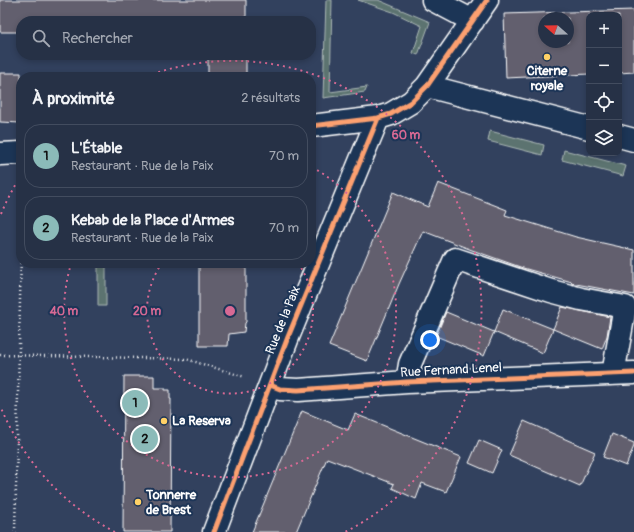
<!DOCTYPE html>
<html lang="fr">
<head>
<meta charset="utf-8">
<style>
  :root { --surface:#263146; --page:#2e394d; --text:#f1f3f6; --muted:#a4a9b3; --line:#424c5f; --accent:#8bbbb9 }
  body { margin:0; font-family:Pangolin,sans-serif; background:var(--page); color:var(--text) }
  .controls { position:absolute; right:12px; top:12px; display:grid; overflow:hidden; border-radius:8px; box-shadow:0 2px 6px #0003 }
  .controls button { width:36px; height:36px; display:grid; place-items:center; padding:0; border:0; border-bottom:1px solid var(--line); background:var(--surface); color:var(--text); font:20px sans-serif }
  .compass { position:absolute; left:538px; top:12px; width:36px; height:36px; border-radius:50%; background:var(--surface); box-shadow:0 2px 6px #0003; rotate:290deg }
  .you { position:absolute; left:430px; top:340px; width:14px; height:14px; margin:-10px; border:3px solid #fff; border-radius:50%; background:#1a73e8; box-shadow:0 0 0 6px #1a73e833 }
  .badge { display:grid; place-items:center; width:26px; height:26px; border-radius:50%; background:var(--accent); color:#111; font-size:13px; font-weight:700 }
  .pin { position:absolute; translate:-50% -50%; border:2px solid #fff; box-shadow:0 1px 4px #0006 }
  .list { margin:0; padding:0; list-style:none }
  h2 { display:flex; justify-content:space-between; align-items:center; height:52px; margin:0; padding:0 16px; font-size:17px }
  h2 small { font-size:13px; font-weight:400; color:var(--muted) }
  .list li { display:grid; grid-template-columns:26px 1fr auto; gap:12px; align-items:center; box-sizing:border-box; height:64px; margin:0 8px 8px; padding:0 8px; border:1px solid var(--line); border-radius:16px }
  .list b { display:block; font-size:15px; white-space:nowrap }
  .list p { margin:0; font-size:13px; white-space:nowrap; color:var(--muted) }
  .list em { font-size:13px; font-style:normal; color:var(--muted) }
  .icon { flex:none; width:22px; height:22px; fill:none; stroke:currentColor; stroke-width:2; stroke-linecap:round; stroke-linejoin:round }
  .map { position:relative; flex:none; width:634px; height:532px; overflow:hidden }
  .search { position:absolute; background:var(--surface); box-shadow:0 2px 6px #0003; left:16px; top:16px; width:300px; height:44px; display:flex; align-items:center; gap:10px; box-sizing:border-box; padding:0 14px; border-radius:16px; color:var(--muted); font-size:15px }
  .panel { position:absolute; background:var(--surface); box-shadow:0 2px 6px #0003; left:16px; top:72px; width:300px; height:196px; border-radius:16px }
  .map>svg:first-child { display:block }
  .green { fill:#5b736f; stroke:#adb9b7 }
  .building { fill:#625e6e; stroke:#fff; fill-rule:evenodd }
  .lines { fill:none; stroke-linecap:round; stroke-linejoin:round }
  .minor-casing { stroke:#fff; stroke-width:25 }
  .path { stroke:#fff; stroke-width:2.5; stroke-dasharray:1 3; stroke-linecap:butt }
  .minor { stroke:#1d3557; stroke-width:22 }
  .cycleway-casing { stroke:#1d3557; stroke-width:8 }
  .cycleway { stroke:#fca06f; stroke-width:5 }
  .ring { fill:none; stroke:#d76994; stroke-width:2; stroke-dasharray:2 4 }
  .poi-dot { fill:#ffd166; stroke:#1d3557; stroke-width:1.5 }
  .labels { text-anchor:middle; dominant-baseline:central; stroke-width:4; stroke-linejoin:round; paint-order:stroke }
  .poi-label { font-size:13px; font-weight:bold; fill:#fff; stroke:#1d3557; text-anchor:start }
  .street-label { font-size:13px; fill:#fff; stroke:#1d3557 }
  .centre { fill:#d76994; stroke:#1d3557; stroke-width:2 }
  .ring-label { font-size:12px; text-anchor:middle; font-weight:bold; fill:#d76994; stroke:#1d3557; stroke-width:4; stroke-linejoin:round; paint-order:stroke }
</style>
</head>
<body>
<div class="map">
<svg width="634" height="532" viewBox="0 0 634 532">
  <rect width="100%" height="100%" fill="#32415e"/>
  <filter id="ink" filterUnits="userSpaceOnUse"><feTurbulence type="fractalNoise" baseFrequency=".025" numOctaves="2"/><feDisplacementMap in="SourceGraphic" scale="8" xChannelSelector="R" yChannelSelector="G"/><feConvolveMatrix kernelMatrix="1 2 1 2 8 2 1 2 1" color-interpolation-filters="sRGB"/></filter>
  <g filter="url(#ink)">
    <path class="green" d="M326,0H332L330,92L367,87L365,92L323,98Z
      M358,0H378L430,22L418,55L413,53L422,26L393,12Z
      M490,131L544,145L542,155L488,141Z
      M564,150L626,166L623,176L562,160Z
      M98,263H106V306H98Z"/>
    <path class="building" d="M0,0H246V21H21V32H0Z
      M634,10V72L619,73V15H589V74L506,78L504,14ZM544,18H568V42H544Z
      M208,55H246V77H208Z
      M0,73H21V123L0,122Z
      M438,183L507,210L505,215L576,237L634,250V295L571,283L572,282L523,268L472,250L423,231L399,284L367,361L329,346L393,192L428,207Z
      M199,263H246V322L245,323L244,332L229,334L228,346H199Z
      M562,307L610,317L607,336L602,349L553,329Z
      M503,309L553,329L543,353L494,332L484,356L436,336L446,312L494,332Z
      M124,376H154V388H165V390H170V399H171L170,532H123Z
      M302,411L348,430L355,414L461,457L446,492L422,483L416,499L392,488L394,484L327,458L296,532H252Z
      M524,421L595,452L580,486L509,455Z
      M612,434L634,443V446L626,466L603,457Z
      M479,440L502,450L492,473L469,463Z"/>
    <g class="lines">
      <g class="minor-casing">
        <path id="minor" d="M433,0L473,21
          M427,86L589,128
          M311,126L378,118L391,114L411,102L427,86L487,0
          M619,136L634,140
          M0,154L21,153
          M407,382L410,364L455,259L551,291L581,299L625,307L613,374
          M270,385L280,389L298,390L407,382L634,373
          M214,532L288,337L378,118"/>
      </g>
      <path class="path" d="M0,355L186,359L245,377
        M15,532L21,254"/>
      <use href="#minor" class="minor"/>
      <g class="cycleway-casing">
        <path id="cycleway" d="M311,126L378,118L391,114L411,102L427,86L487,0
          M270,385L280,389L298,390L407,382L634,373
          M214,532L288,337L378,118"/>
      </g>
      <use href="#cycleway" class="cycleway"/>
    </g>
  </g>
  <g class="ring">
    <path d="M298 263A83 83 0 1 1 162 263"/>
    <path d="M312 167A166 166 0 1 1 71 264"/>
    <path d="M115 532A249 249 0 0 1 1 408M1 214A249 249 0 0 1 20 177M147 76A249 249 0 0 1 345 532"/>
  </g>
  <g class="poi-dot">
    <circle cx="547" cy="57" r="4"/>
    <circle cx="164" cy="421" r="4"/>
    <circle cx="138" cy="502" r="4"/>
  </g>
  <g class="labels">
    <g class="poi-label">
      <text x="547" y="71" text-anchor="middle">Citerne<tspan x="547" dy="15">royale</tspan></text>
      <text x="172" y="421">La Reserva</text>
      <text x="146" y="495">Tonnerre<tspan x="146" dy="15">de Brest</tspan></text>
    </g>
    <g class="street-label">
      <text transform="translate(283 320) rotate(-68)">Rue de la Paix</text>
      <text transform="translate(451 370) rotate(-3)">Rue Fernand Lenel</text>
    </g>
  </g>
  <circle cx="230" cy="311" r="6" class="centre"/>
  <g class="ring-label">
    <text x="406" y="139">60 m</text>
    <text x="64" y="315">40 m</text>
    <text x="147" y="315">20 m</text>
  </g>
</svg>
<div class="controls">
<button>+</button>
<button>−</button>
<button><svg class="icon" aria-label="locate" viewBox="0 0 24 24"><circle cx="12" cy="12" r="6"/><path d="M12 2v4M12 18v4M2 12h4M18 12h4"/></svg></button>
<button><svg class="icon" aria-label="layers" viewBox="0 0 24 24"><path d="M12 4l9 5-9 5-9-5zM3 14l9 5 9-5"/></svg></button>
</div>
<svg class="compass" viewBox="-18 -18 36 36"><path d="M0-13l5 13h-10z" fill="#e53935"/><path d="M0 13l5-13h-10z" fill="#a4a9b3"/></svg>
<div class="you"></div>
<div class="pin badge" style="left:135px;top:403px">1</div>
<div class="pin badge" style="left:145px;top:439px">2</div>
<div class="search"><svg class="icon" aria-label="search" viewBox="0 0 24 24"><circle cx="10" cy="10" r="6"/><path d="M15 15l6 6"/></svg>Rechercher</div>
<section class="panel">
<h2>À proximité<small>2 résultats</small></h2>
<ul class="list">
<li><span class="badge">1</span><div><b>L'Étable</b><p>Restaurant · Rue de la Paix</p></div><em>70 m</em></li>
<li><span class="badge">2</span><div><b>Kebab de la Place d'Armes</b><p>Restaurant · Rue de la Paix</p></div><em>70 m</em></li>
</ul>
</section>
</div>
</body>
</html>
